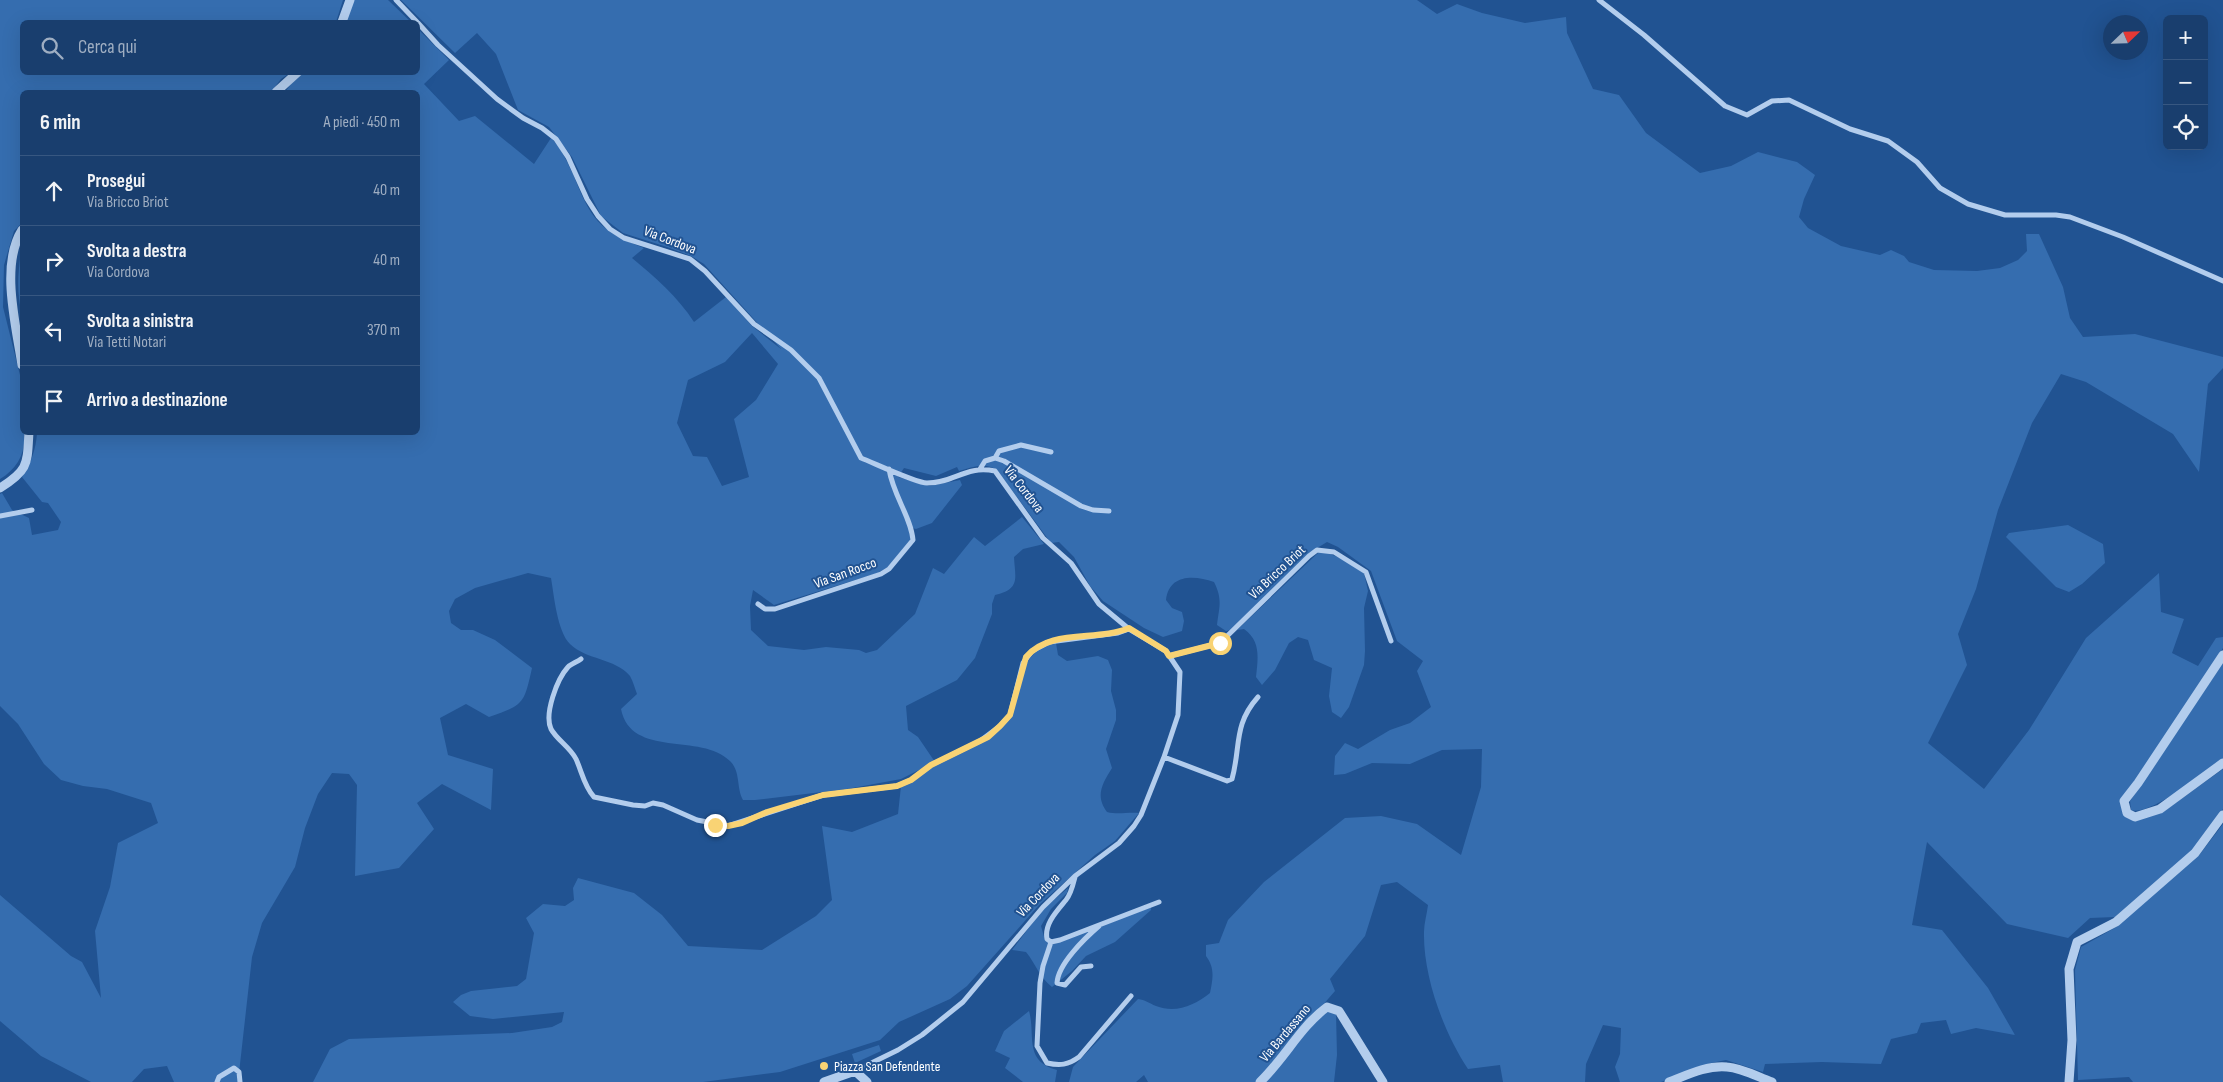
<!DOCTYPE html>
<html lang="it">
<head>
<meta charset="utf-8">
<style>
  :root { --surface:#193e6e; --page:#224573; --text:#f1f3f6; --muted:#9faec2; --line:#375781 }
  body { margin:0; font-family:"Sofia Sans Condensed",sans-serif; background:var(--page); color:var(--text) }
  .controls { position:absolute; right:15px; top:15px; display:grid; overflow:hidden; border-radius:8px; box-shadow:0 5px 20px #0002 }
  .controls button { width:45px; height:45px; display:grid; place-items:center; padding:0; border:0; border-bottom:1px solid var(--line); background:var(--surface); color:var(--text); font:25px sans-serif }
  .compass { position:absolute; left:2103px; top:15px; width:45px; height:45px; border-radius:50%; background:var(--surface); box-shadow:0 5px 20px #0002; rotate:67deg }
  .stop { position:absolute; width:15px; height:15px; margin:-11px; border:4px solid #f9d374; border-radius:50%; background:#fff }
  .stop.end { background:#f9d374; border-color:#fff; box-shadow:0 1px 5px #0008 }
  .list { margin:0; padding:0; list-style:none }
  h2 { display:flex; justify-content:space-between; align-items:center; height:65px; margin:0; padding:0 20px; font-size:21px }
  h2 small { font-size:16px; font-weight:400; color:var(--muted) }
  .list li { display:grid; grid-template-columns:32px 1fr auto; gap:15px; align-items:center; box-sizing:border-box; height:70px; padding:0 20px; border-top:1px solid var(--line) }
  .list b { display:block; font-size:19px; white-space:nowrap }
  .list p { margin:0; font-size:16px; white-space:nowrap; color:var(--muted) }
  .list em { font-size:16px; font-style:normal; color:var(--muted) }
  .icon { flex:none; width:28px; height:28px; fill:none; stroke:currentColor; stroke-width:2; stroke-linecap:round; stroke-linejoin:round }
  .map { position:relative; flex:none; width:2223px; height:1082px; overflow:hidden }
  .search { position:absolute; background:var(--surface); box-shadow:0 5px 20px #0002; left:20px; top:20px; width:400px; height:55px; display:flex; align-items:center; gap:12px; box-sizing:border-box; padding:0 18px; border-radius:8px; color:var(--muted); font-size:19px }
  .panel { position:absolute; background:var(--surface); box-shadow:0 5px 20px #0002; left:20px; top:90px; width:400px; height:345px; border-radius:8px }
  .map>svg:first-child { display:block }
  .green { fill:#356daf; fill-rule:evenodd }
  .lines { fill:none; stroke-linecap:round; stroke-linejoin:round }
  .minor { stroke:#b3cded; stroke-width:5 }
  .tertiary { stroke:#b3cded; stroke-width:9 }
  .route { stroke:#f9d374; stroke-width:6 }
  .poi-dot { fill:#f9d374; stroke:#215392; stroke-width:2 }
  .labels { text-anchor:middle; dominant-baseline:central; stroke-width:4; stroke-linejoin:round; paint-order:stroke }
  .street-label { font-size:14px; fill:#fff; stroke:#215392 }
  .poi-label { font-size:14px; fill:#fff; stroke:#215392; text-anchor:start }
</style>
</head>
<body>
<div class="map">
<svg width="2223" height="1082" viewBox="0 0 2223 1082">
  <rect width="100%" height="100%" fill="#215392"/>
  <path class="green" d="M0,0H343L336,22H22V72L290,73L281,79L271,92H22V223L14,231L4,265L3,307L20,375L22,432L24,433C26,453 17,469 0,479Z
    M353,0H388L411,22H344Z
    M401,0H1417L1437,14L1457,4L1482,13L1525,23L1566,17L1567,33L1593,89L1619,95L1646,133L1700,173L1731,166L1758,152L1797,162L1815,175L1804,199L1799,217L1808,228L1841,246L1880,255L1891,250L1904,256L1909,262L1934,270L1977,271L2000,268L2018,260L2027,251L2026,234H2039L2063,287L2070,318L2083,337L2135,334L2223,357V368L2208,384L2199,472L2173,434L2086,382L2061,374L2032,423L1998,510L1976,589L1958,634L1967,665L1928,743L1984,789L2029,730L2086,638L2159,573L2161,612L2184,619L2172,653L2198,666L2216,638L2223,637V648L2136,781L2121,800L2126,815L2163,812L2223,769V809L2193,850L2115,917L2090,918L2068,938L2007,924L1927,842L1912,925L1942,930L1988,988L2015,1035L1976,1028L1951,1034L1946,1020L1921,1023L1917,1033L1891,1039L1881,1064L1822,1062L1765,1064L1763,1072L1726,1060L1711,1063L1661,1082H1620L1615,1067L1620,1054L1621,1028L1603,1025L1586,1064L1585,1082H1503L1500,1065L1468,1069C1444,1033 1423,977 1424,932C1424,923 1427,914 1428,905L1397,882L1381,885L1365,936L1330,979L1335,991L1256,1082H1148L1144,1075L1136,1082H1069L1073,1067L1138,999C1145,1000 1149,1003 1156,1006C1176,1014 1195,1005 1210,993C1213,978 1215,968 1206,956V945L1219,943L1228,920L1264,882L1345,818L1381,816L1417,824L1461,855L1481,787L1482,749L1442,750L1410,764L1372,763L1345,774L1334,775L1335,756L1345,743L1358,749L1390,730L1410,723L1431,707L1417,671L1423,661L1397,641L1371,571L1338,547L1327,542L1309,553L1231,630L1226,631L1217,625C1219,607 1223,600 1214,582C1194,575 1169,574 1166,600L1172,608L1182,612L1184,621L1182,631L1163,637L1144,628L1103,601L1090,586L1074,557L1059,542L1051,543L997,470C985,462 972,467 959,471L957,467L936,476L904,468L898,477L929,486L960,480L962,485L932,523L916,529L909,527L911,539L888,567L878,573L774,605L753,590L750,606L751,630L768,646L804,650L826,647L859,650L866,653L877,650L915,614L933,568L944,574L974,537L985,546L1022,517L1044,544L1023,549L1014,557C1015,578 1021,589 995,595L992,604V614L975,658L957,680L906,706L908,730L918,737L935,762L901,779L847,789L755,800H743C736,787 741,772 730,761C701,732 631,759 621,709L637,694C635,689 633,681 630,676C615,658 586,660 570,644C557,631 554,595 551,578L528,573L475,588L455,599L449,611L451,623L461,630H473L495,640L532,668C524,704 524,705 489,717L466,704L440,718L448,755L493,769L491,810L442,784L417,803L434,829L399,868L355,876L357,785L349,774L332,773L318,794L305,828L295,867L262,923L252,957L238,1082H174L167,1066L144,1069L132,1082H91L41,1056L0,1021V895L71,956L82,962L101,998L95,931L110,887L118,843L158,823L151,803L107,789L83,786L61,780L44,764L18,724L0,706V494L2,493L12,510L29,518L32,535L58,530L61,522L48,503L42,502L22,477C31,463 36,449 37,433L418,432V92H285L297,76L303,73L418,72V29L449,60L424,84L459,121L475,116L534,164L551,138C561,147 567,162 573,174C591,219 598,230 644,248L632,258C655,277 678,297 694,322L726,297L752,326L781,349L704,264L691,256L667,247L623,233L601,216L572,157L549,127L518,110L496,54L477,33L455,53ZM752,333L778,364L756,400L734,419L749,477L722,486L707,457L693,456L677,423L688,380L725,362Z
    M22,246V315C16,291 18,270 22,246Z
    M2068,525L2103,544L2105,563L2082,584L2069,592L2056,587L2006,537L2009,533Z
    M1319,552C1335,552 1350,565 1364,573L1368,591L1364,608L1365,651L1364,665L1349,707L1341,718L1332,712L1329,696L1332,668L1314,660L1308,640L1298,637L1289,643L1275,670L1262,685L1256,677C1258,658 1261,641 1244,629L1237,630Z
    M1056,643L1058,655L1067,661L1098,656L1108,660L1112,670L1111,691L1116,710V720L1106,749L1112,768C1102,784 1095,796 1107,812C1118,815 1127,812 1139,813L1115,841L1095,855L1039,905L967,986L950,999L899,1022L880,1040L780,1072L703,1082H313L330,1049L349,1039L512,1033L552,1027L562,1022L564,1012L493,1019L470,1016L453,1002L461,995L471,991L517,986L526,979L534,933L526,918L543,904L565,906L574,900L573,888L578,878L634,893L662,915L688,946L762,950L816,916L832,900L822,826L852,832L898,814L901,786C913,781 922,773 933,767C960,751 990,744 1009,718C1013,713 1014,706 1015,700C1022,675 1025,648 1056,643Z
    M2223,663V760C2206,771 2149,817 2131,810L2130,801Z
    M2223,824V1082H2133L2129,1077L2078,1080L2075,970L2081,947L2118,926L2200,854Z
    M1068,888L1067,893L1051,909L1041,926L1045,940L1053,944L1151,907V910L1115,942L1086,956L1072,971L1052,987C1039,977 1036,964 1026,952L1012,950L1044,908Z
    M1329,1009L1336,1014L1337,1055L1334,1082H1264L1314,1020Z
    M1029,1011C1036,1035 1023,1061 1057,1070L1055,1082H1023L1005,1068L1010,1058L995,1051L1004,1031Z
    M879,1045L881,1051L855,1063L852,1054Z"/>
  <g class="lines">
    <path class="minor" d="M396,0L417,22
      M1599,0L1644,35L1725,106L1747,115L1772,101L1789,100L1850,129L1888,141L1917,162L1940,188L1968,204L2005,215H2056L2070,217L2123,237L2223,281
      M418,23L438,45L497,99L523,118L542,128L556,139L568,157L587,199L598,216L610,229L624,238L690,259L705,271L754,324L791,350L819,378L861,458C874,463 916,483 927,483C955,483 965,465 995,471L1043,538L1071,563L1099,604L1129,629L1166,651L1180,672L1178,715L1164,757L1141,815L1134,826L1119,843L1075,876L1043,907L963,1002L922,1035L898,1050L855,1071
      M995,458L999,451L1021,445L1051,452
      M980,469L985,461L995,458L1004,461L1081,506L1093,510L1109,511
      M0,516L32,510
      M758,604L765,609H775L881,574L889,569L913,540C911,517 893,495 889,469
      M1169,656L1220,643L1309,556L1317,550L1334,552L1366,572L1391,641
      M581,659C577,662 571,664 568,667C557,679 544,714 551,729C557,740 570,747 576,759C582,772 584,786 594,797L633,805L645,806L653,803L663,805L697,820L728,826L823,795L897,786L911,780L931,765L980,741L1000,726L1010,715L1023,663L1032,651L1049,642L1118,633L1129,629
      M1164,757L1227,781L1232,779C1241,747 1233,725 1258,697
      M1075,877C1073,885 1071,894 1066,900C1057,911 1044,924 1047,939L1051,942L1060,940L1159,902
      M1051,942L1043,966L1040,983L1037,1046L1047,1063C1060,1066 1068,1065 1079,1057L1131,996
      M1091,966L1081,967L1065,985L1057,983C1058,964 1085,938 1099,926
      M217,1082L219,1077L234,1068L239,1072L240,1082"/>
    <path class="tertiary" d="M342,22L350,0
      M276,92L298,72
      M22,230C0,265 16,325 22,365
      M0,488C29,470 27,464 29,432
      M2223,655L2138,783L2124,801L2127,813L2135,817L2160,809L2223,763
      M824,1082L855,1071L867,1082
      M1260,1082C1285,1058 1300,1027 1327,1007L1339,1011L1383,1082
      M1669,1082C1687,1075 1707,1065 1727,1067C1742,1068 1758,1077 1772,1082
      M2069,1082L2072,1040L2069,969L2077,942L2116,922L2195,853L2223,815"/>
  </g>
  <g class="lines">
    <path class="route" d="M715,825L728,826L742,823L767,812L823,795L897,786L911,780L931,765L988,737L1000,726L1010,715L1026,657C1051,628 1097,642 1129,628L1166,651L1169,656L1220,643"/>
  </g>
  <circle class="poi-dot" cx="824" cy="1066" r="5"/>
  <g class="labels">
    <g class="street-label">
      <text transform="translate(670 240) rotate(21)">Via Cordova</text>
      <text transform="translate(1024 489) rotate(52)">Via Cordova</text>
      <text transform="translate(1277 572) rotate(-43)">Via Bricco Briot</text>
      <text transform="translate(845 573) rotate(-20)">Via San Rocco</text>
      <text transform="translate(1038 895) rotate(-46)">Via Cordova</text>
      <text transform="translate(1285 1033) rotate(-50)">Via Bardassano</text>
    </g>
    <g class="poi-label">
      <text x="834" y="1066">Piazza San Defendente</text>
    </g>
  </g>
</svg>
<div class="controls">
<button>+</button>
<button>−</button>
<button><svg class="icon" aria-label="locate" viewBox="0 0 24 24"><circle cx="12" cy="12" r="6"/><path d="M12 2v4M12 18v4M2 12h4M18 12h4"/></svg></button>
</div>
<svg class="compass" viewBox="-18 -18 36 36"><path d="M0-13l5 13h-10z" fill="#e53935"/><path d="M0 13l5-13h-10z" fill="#9faec2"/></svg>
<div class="stop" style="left:1220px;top:643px"></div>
<div class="stop end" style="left:715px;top:825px"></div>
<div class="search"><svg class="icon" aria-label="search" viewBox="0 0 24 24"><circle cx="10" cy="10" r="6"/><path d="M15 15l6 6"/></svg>Cerca qui</div>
<section class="panel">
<h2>6 min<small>A piedi · 450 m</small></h2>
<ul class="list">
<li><svg class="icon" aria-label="ahead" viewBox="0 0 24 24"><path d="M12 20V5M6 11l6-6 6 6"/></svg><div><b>Prosegui</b><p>Via Bricco Briot</p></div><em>40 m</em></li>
<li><svg class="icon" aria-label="right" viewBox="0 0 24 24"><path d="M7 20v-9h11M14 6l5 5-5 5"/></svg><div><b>Svolta a destra</b><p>Via Cordova</p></div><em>40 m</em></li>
<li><svg class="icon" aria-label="left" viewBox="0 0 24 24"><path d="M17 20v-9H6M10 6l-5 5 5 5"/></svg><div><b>Svolta a sinistra</b><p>Via Tetti Notari</p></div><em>370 m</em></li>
<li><svg class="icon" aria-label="arrive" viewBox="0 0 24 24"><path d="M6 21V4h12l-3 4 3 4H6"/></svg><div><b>Arrivo a destinazione</b></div></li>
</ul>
</section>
</div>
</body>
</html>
